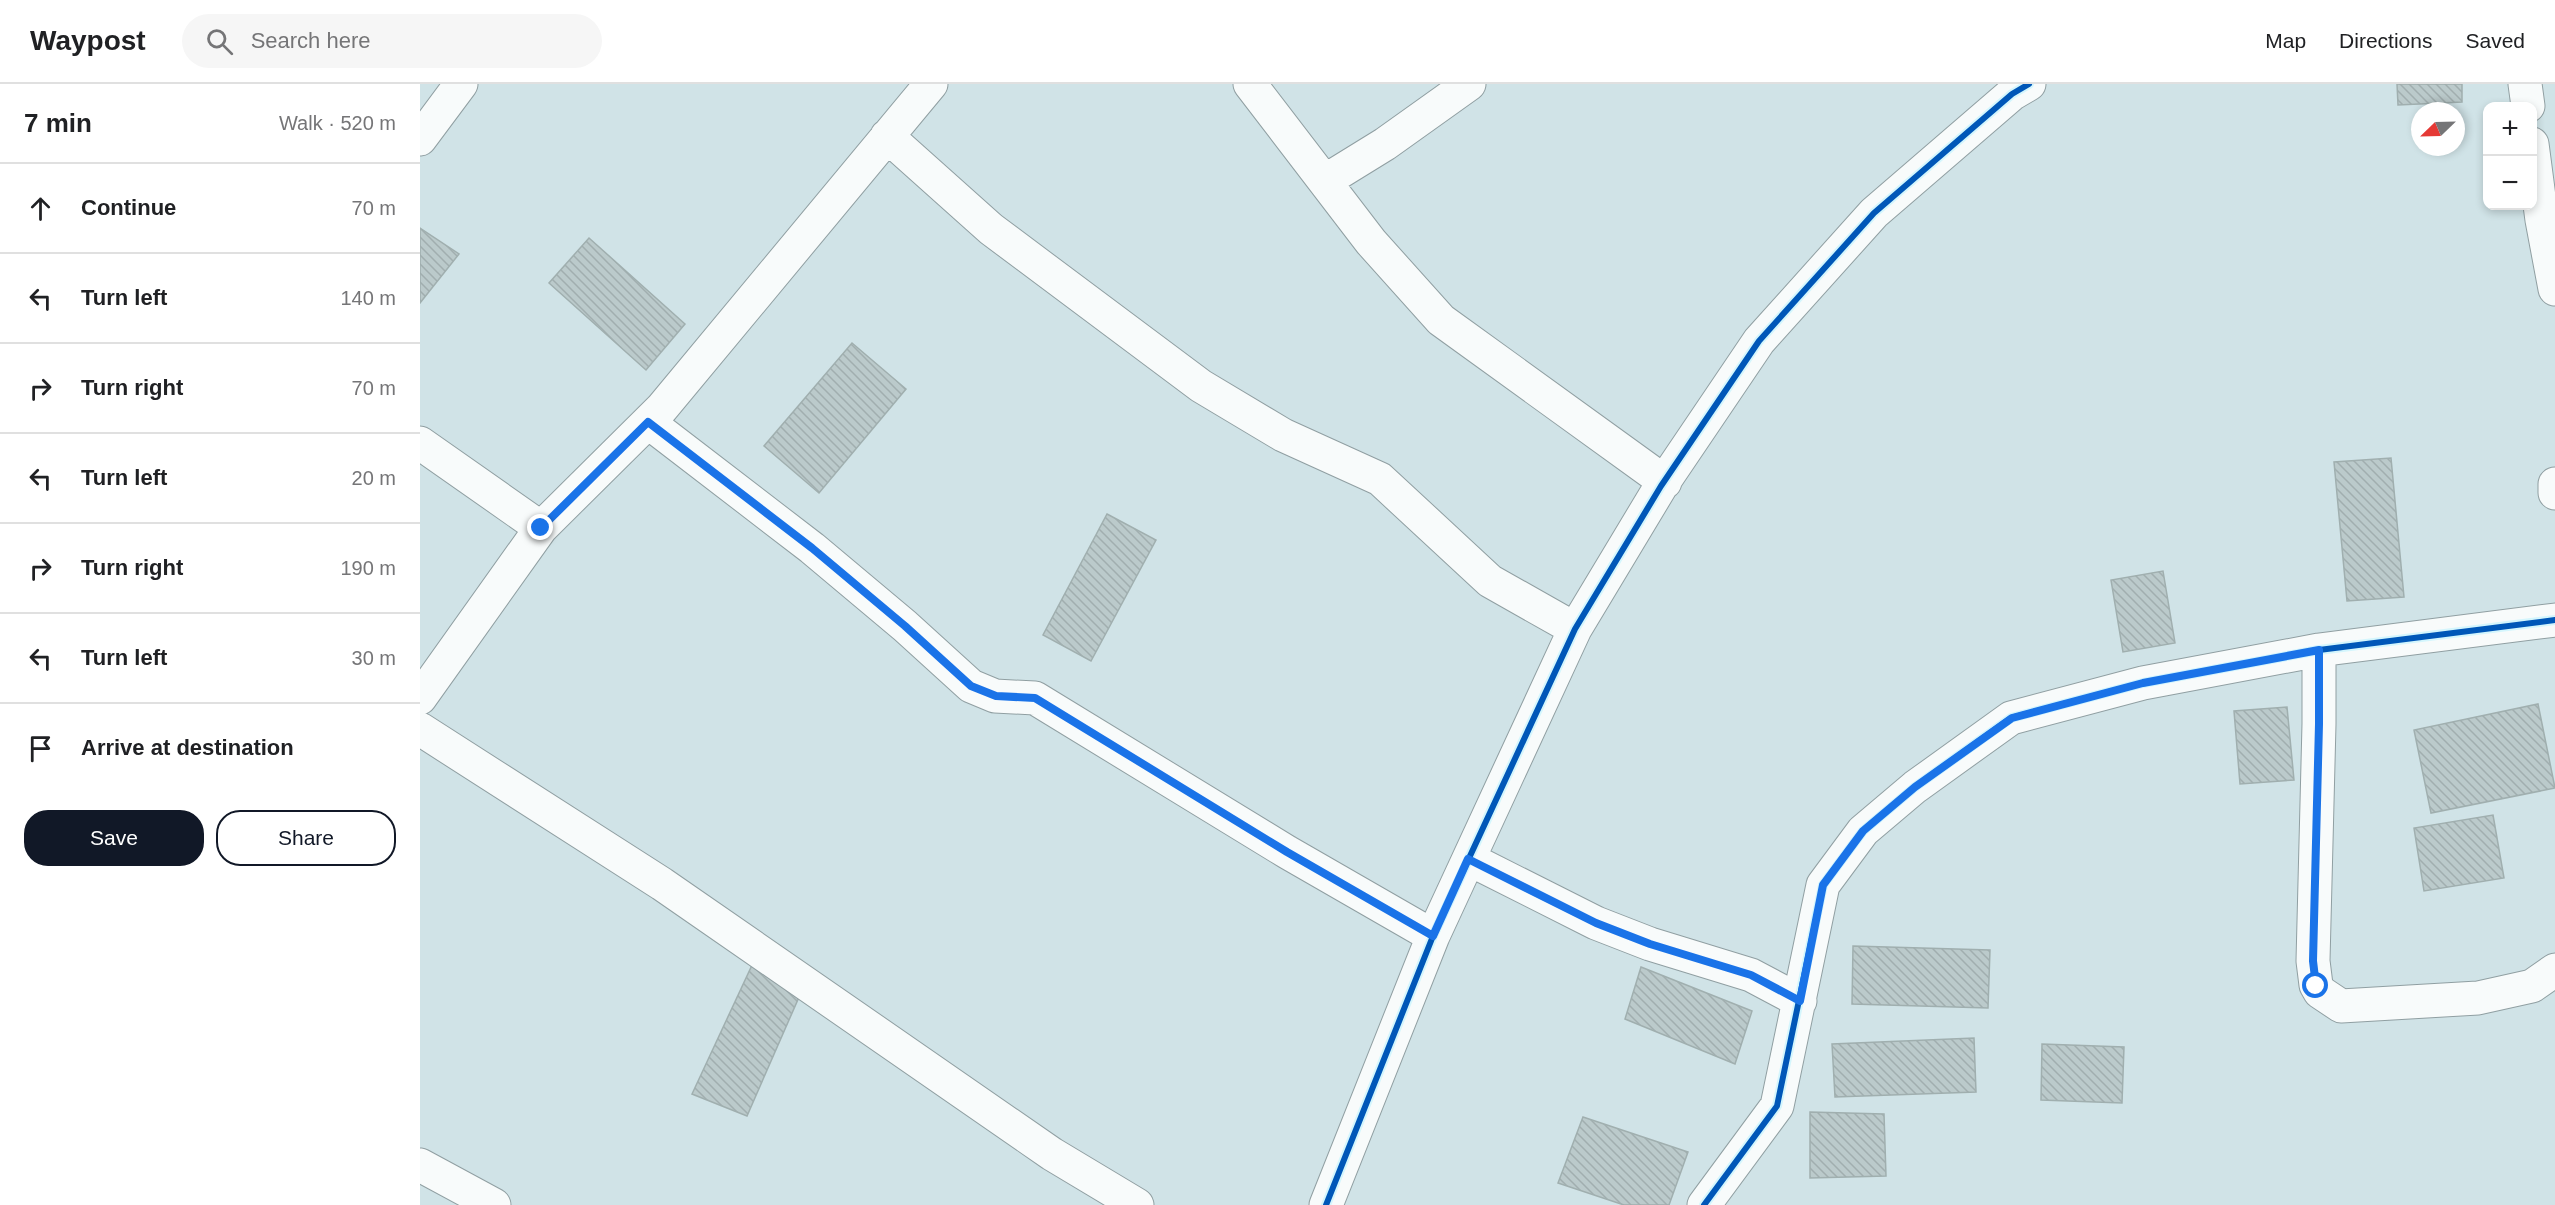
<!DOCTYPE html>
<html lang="en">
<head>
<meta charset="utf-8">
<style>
  :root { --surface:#fff; --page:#f6f6f6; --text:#202124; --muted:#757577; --line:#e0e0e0; --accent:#111827 }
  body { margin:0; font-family:Arial,sans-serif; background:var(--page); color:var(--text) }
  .controls { position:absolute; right:18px; top:18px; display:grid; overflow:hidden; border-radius:12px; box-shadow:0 3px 9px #0003 }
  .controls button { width:54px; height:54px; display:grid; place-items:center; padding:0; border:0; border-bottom:2px solid var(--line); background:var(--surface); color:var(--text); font:30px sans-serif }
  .compass { position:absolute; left:1991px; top:18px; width:54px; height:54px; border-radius:50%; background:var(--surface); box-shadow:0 3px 9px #0003; rotate:247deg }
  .stop { position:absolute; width:18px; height:18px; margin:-14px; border:4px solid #1a73e8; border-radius:50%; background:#fff }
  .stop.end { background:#1a73e8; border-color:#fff; box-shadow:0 2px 6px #0008 }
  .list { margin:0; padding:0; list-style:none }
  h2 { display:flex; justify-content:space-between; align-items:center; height:78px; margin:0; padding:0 24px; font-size:26px }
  h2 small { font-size:20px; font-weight:400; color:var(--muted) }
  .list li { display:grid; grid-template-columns:39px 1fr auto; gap:18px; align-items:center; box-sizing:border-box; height:90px; padding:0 24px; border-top:2px solid var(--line) }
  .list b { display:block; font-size:22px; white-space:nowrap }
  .list em { font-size:20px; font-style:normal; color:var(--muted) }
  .actions { display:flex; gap:12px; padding:18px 24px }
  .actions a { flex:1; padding:14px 0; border:2px solid var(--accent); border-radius:24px; text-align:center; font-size:21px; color:var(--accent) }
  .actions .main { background:var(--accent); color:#fff }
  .icon { flex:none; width:33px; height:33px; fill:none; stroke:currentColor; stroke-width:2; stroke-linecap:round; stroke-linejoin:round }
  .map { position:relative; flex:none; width:2135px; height:1121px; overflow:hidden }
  header { display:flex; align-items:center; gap:36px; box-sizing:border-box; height:84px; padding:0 30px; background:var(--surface); border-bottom:2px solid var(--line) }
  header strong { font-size:28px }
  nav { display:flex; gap:33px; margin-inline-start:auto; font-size:21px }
  .search { width:420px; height:54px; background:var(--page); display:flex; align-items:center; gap:15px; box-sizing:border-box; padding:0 21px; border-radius:33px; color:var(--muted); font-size:22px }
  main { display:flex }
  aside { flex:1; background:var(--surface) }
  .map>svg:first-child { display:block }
  .building { fill:url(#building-back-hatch); stroke:#a0afaf; stroke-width:1.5 }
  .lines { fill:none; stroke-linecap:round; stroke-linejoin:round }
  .street-casing { stroke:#909fa2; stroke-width:35 }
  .street { stroke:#f8fbfb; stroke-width:33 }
  .cycleway-casing { stroke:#d4f6fd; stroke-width:10 }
  .cycleway { stroke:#0057b8; stroke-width:6 }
  .route { stroke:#1a73e8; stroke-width:8 }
</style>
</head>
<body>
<header>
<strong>Waypost</strong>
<div class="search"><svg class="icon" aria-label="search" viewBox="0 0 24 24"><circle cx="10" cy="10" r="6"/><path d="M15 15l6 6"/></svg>Search here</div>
<nav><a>Map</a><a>Directions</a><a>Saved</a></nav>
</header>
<main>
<aside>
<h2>7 min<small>Walk · 520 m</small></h2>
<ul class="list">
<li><svg class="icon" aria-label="ahead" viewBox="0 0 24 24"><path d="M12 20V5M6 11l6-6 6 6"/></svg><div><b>Continue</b></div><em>70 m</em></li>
<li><svg class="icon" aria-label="left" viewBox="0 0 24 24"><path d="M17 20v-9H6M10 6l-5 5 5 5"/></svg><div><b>Turn left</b></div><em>140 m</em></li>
<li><svg class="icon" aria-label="right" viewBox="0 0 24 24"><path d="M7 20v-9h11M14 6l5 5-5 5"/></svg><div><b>Turn right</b></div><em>70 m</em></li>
<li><svg class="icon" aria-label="left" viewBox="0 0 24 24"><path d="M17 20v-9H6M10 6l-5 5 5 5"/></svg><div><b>Turn left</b></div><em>20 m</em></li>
<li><svg class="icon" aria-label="right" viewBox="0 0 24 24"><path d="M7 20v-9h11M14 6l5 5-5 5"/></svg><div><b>Turn right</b></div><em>190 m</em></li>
<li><svg class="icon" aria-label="left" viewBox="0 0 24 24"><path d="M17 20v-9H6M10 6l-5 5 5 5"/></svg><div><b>Turn left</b></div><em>30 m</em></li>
<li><svg class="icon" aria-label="arrive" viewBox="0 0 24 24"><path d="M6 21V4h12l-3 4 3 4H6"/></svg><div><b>Arrive at destination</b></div></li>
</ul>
<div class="actions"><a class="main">Save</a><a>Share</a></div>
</aside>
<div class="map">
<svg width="2135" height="1121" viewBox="0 0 2135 1121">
  <defs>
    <pattern id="building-back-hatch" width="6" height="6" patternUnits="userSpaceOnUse" patternTransform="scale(1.5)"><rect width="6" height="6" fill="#bbcacb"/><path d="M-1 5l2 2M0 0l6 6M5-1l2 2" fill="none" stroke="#a1aeaf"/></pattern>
  </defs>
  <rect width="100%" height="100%" fill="#d0e3e7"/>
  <path class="building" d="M1977,0H2042V18L1978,21Z
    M0,144L39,170L0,219Z
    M169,154L265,240L226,286L129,199Z
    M432,259L486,305L399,409L344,362Z
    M1971,374L1984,513L1927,517L1914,378Z
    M687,430L736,456L671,577L623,551Z
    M1743,487L1755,559L1703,568L1691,496Z
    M2118,620L2135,704L2011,729L1994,646Z
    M1867,623L1874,696L1820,700L1814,627Z
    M2073,731L2084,794L2004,807L1994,744Z
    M1433,862L1570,866L1568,924L1432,920Z
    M333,879L383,904L327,1032L272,1010Z
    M1221,883L1332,927L1315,980L1205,935Z
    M1554,954L1556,1008L1415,1013L1412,960Z
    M1622,960L1704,963L1702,1019L1621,1016Z
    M1390,1028L1464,1030L1466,1092L1390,1094Z
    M1163,1033L1268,1068L1249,1121H1204L1138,1099Z"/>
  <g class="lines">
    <g class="street-casing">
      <path id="street" d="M830,0L951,158L1021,236L1245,398
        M2105,0L2108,22
        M467,52L571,145L781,302L863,351L960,395L1070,497L1155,545
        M0,55L41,0
        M2112,60L2122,136L2135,205
        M905,97L965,60L1049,0
        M228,338L392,464L485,542L551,602L575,612L615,614L867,768L1013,852
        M0,359L121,444
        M2135,400V409
        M1899,566V640L1893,877L1896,901L1900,908L1921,922L2058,914L2112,902L2135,886
        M0,614L121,444L242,324L511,0
        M0,645L242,800L632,1070L717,1121
        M1049,775L1176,839L1230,860L1331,891L1380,917
        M0,1081L74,1121
        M906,1121L1013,852L1155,545L1241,402L1339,257L1454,129L1592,10L1609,0
        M1284,1121L1357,1022L1403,801L1443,747L1495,703L1591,634L1723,599L1899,566L2135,536"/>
    </g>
    <use href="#street" class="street"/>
    <g class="cycleway-casing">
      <path id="cycleway" d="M906,1121L1013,852L1155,545L1241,402L1339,257L1454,129L1592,10L1609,0
        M1284,1121L1357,1022L1403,801L1443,747L1495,703L1591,634L1723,599L1899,566L2135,536"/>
    </g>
    <use href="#cycleway" class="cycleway"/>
  </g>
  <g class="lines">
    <path class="route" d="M121,444L228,338L392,464L485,542L551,602L576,612L615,614L867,768L1013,852L1048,775L1176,839L1230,860L1331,891L1380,917L1403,801L1443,747L1495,703L1592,634L1723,599L1899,566V640L1893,877L1896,902"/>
  </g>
</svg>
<div class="controls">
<button>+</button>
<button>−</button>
</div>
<svg class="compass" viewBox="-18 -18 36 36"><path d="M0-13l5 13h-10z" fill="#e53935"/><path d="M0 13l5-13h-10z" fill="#757577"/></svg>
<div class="stop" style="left:1896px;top:902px"></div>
<div class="stop end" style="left:121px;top:444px"></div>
</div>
</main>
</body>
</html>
